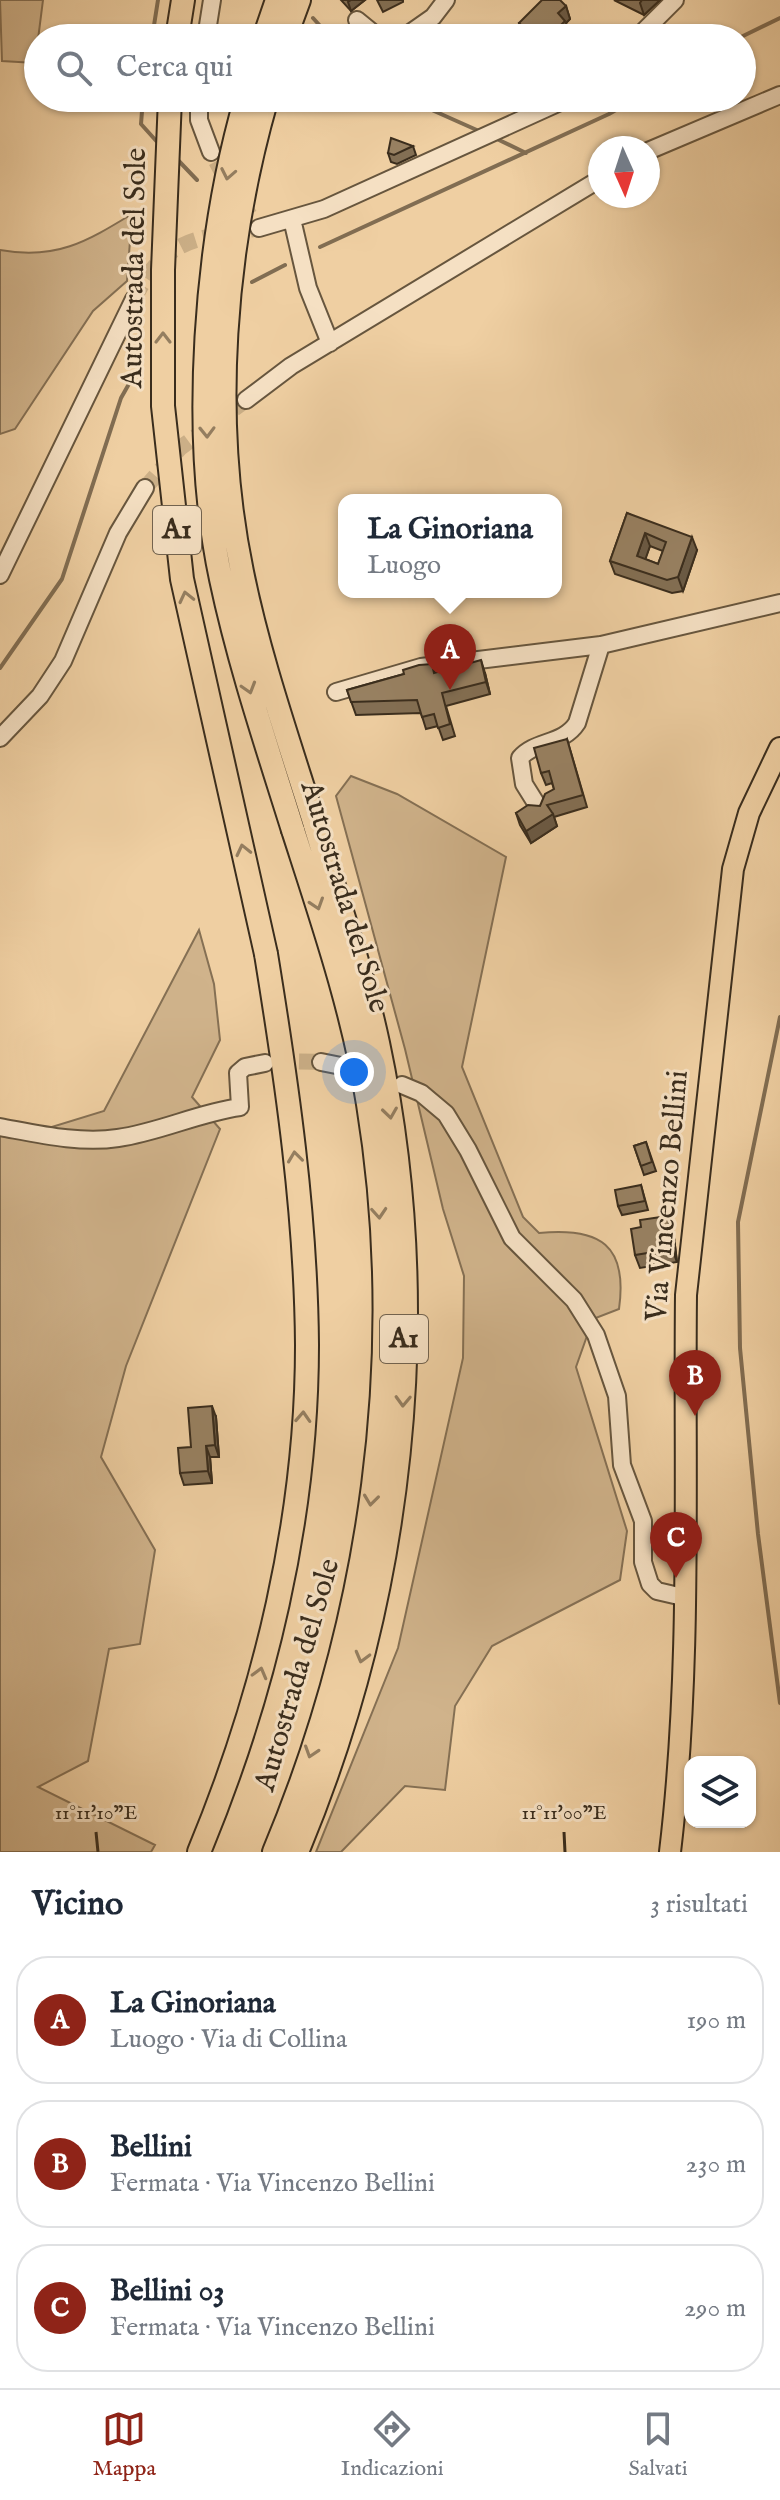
<!DOCTYPE html>
<html lang="it">
<head>
<meta charset="utf-8">
<style>
  :root { --surface:#fff; --page:#f6f6f7; --text:#1f2937; --muted:#747a83; --line:#e0e1e3; --accent:#8f2418 }
  body { margin:0; font-family:"IM FELL English",serif; background:var(--page); color:var(--text) }
  .controls { position:absolute; right:24px; bottom:24px; display:grid; overflow:hidden; border-radius:16px; box-shadow:0 2px 6px #0004 }
  .controls button { width:72px; height:72px; display:grid; place-items:center; padding:0; border:0; border-bottom:2px solid var(--line); background:var(--surface); color:var(--text); font:40px sans-serif }
  .compass { position:absolute; left:588px; top:136px; width:72px; height:72px; border-radius:50%; background:var(--surface); box-shadow:0 2px 6px #0004; rotate:177deg }
  .you { position:absolute; left:354px; top:1072px; width:28px; height:28px; margin:-20px; border:6px solid #fff; border-radius:50%; background:#1a73e8; box-shadow:0 0 0 12px #1a73e833 }
  .badge { display:grid; place-items:center; width:52px; height:52px; border-radius:50%; background:var(--accent); color:#fff; font-size:26px; font-weight:700 }
  .pin { position:absolute; translate:-50% -66px; filter:drop-shadow(0 2px 4px #0008) }
  .pin::after { content:''; position:absolute; top:42px; width:28px; height:24px; background:inherit; clip-path:polygon(0 0,100% 0,50% 100%) }
  .popup { position:absolute; left:338px; top:494px; width:224px; height:104px; box-sizing:border-box; display:grid; place-content:center; border-radius:16px; background:var(--surface); filter:drop-shadow(0 2px 6px #0005); font-size:26px; white-space:nowrap; color:var(--muted) }
  .popup b { font-size:30px; color:var(--text) }
  .popup::after { content:''; position:absolute; left:50%; top:100%; margin-left:-16px; border:16px solid transparent; border-top-color:var(--surface) }
  .list { margin:0; padding:0; list-style:none }
  h2 { display:flex; justify-content:space-between; align-items:center; height:104px; margin:0; padding:0 32px; font-size:34px }
  h2 small { font-size:26px; font-weight:400; color:var(--muted) }
  .list li { display:grid; grid-template-columns:52px 1fr auto; gap:24px; align-items:center; box-sizing:border-box; height:128px; margin:0 16px 16px; padding:0 16px; border:2px solid var(--line); border-radius:32px }
  .list b { display:block; font-size:30px; white-space:nowrap }
  .list p { margin:0; font-size:26px; white-space:nowrap; color:var(--muted) }
  .list em { font-size:26px; font-style:normal; color:var(--muted) }
  .icon { flex:none; width:44px; height:44px; fill:none; stroke:currentColor; stroke-width:2; stroke-linecap:round; stroke-linejoin:round }
  .map { position:relative; flex:none; width:780px; height:1852px; overflow:hidden }
  .search { position:absolute; background:var(--surface); box-shadow:0 2px 6px #0004; left:24px; right:24px; top:24px; height:88px; display:flex; align-items:center; gap:20px; box-sizing:border-box; padding:0 28px; border-radius:44px; color:var(--muted); font-size:30px }
  .sheet { height:536px; background:var(--surface) }
  nav { display:flex; justify-content:space-around; align-items:center; box-sizing:border-box; height:112px; border-top:2px solid var(--line); background:var(--surface); font-size:22px; color:var(--muted) }
  nav a { display:grid; justify-items:center; gap:4px }
  nav .on { color:var(--accent) }
  .map>svg:first-child { display:block }
  .green { fill:#d0b38b; stroke:#857054; stroke-width:2 }
  .lines { fill:none; stroke-linecap:round; stroke-linejoin:round }
  .stream { stroke:#816d52; stroke-width:4 }
  .minor-tunnel { stroke:#cbaf87; stroke-width:16; stroke-dasharray:16 8; stroke-linecap:butt }
  .minor-casing { stroke:#67563e; stroke-width:20 }
  .major-casing { stroke:#3a2d1d; stroke-width:24 }
  .highway-casing { stroke:#3a2d1d; stroke-width:26 }
  .minor { stroke:#f5e0c3; stroke-width:16 }
  .major { stroke:#efcfa2; stroke-width:20 }
  .highway { stroke:#efcfa2; stroke-width:22 }
  .highway-bridge-casing { stroke:#3a2d1d; stroke-width:26; stroke-linecap:butt }
  .highway-bridge { stroke:#efcfa2; stroke-width:22 }
  .wall { fill:#836f54; stroke:#3a2d1d; stroke-width:2; fill-rule:evenodd }
  .shaded-wall { fill:#6a5a45; stroke:#3a2d1d; stroke-width:2 }
  .building { fill:#988162; stroke:#3a2d1d; stroke-width:2; fill-rule:evenodd }
  .oneway { stroke:#947e60 }
  .ticks { fill:none; stroke:#3a2d1d; stroke-width:3 }
  .labels { text-anchor:middle; dominant-baseline:central; stroke-width:6; stroke-linejoin:round; paint-order:stroke }
  .shield { fill:#f5e0c3; stroke:#72634f; stroke-width:2 }
  .shield-label { font-size:28px; font-weight:bold; fill:#3a2d1d }
  .street-label { font-size:30px; fill:#3a2d1d; stroke:#f5e0c3 }
  .ticks-label { font-size:20px; text-anchor:middle; fill:#3a2d1d; stroke:#f5e0c3; stroke-width:6; stroke-linejoin:round; paint-order:stroke }
</style>
</head>
<body>
<div class="map">
<svg width="780" height="1852" viewBox="0 0 780 1852">
  <rect width="100%" height="100%" fill="#efcfa2"/>
  <filter id="stains"><feTurbulence type="fractalNoise" baseFrequency=".0025" numOctaves="4"/><feColorMatrix values="0 0 0 0 .2 0 0 0 0 .09 0 0 0 0 .02 0 0 0 .5 -.17"/></filter>
  <radialGradient id="worn" r=".72"><stop offset=".6" stop-color="#630" stop-opacity="0"/><stop offset="1" stop-color="#630" stop-opacity=".3"/></radialGradient>
  <path class="green" d="M0,0H43L35,63L2,61Z
    M132,214L127,281L93,311L15,429L0,434V250C56,260 86,242 132,214Z
    M351,776L397,794L506,857L462,1067L523,1217L539,1233C600,1227 628,1245 619,1309L593,1319L576,1367L627,1531L620,1580L492,1646L455,1706L445,1790L405,1786L341,1852H316L398,1648L463,1358L464,1276L443,1209L405,1049L336,796Z
    M199,930L214,984L220,1040L192,1097L220,1129L126,1366L101,1457L155,1550L140,1644L109,1649L88,1761L38,1787L155,1845L151,1852H0V1135L29,1134L104,1111Z"/>
  <g class="lines">
    <path class="stream" d="M313,18L331,38
      M152,38L158,0
      M739,38L780,18
      M143,98L141,124L159,144
      M405,98L479,131
      M499,140L526,153
      M175,157L197,180
      M320,247L609,114L637,98
      M252,282L285,265
      M0,668L62,579L121,398L134,375
      M780,1017L738,1222L740,1348L758,1534L780,1703"/>
    <path class="minor-tunnel" d="M134,299C165,236 198,239 259,228L233,192L211,152
      M145,488L180,448L246,400
      M275,1061L321,1062"/>
    <g class="minor-casing">
      <path id="minor" d="M357,20L379,38
        M206,38L212,0
        M403,38L433,17L446,0
        M637,38L675,0
        M199,98V120L211,152
        M648,151L780,95
        M292,219L308,288L330,343
        M259,228L324,209L569,98
        M246,400L291,366L600,179
        M0,575L134,299
        M336,692L421,667L601,645L780,603
        M0,738L40,696L63,661L118,533L145,488
        M539,808L524,784L520,758C535,740 563,745 577,723L601,645
        M321,1062L346,1067
        M402,1085L421,1093L446,1114L468,1150L512,1238L574,1300L596,1335L617,1396L622,1465L643,1521V1562L650,1584L657,1591L683,1597
        M0,1127C38,1134 80,1144 118,1138C160,1132 198,1113 240,1107L238,1073L245,1067L265,1063"/>
    </g>
    <g class="major-casing">
      <path id="major" d="M670,1852C692,1668 684,1480 686,1295L733,869L749,813L780,748"/>
    </g>
    <g class="highway-casing">
      <path id="highway" d="M177,38L183,0
        M264,38L277,0
        M285,38L299,0
        M199,1852C265,1693 307,1518 307,1345C306,1214 287,1083 266,954
        M274,1852C372,1618 409,1356 368,1104C353,1010 322,920 293,830
        M297,1852C403,1599 435,1312 378,1043C362,968 336,895 314,822"/>
    </g>
    <use href="#minor" class="minor"/>
    <use href="#major" class="major"/>
    <use href="#highway" class="highway"/>
    <g class="highway-bridge-casing">
      <path id="highway-bridge" d="M170,98L163,270V406L182,579L266,954
        M246,98C205,240 190,434 221,579C239,664 267,747 293,830
        M267,98C224,247 210,418 242,572C259,656 288,739 314,822"/>
    </g>
    <use href="#highway-bridge" class="highway-bridge"/>
  </g>
  <path class="wall" d="M341,0H365L351,11Z
    M377,0H403V2L383,12Z
    M614,0H660L644,15Z
    M566,6L570,19L566,23L570,34L566,38H525L523,36L519,23Z
    M413,146L416,155L397,164L391,162L388,153Z
    M627,513L697,550L683,591L672,593L615,574L610,561ZM650,546L663,551L658,564L645,559Z
    M432,664L435,673H485L490,694L446,706L455,736L443,740L438,726L426,729L421,713L356,715L347,690L404,674Z
    M567,739L587,807L554,817L557,826L531,843L520,825L516,813L540,806L554,789L552,783L546,785L541,773Z
    M646,1142L656,1171L644,1175L634,1146Z
    M641,1185L648,1210L622,1215L618,1206Z
    M673,1229L677,1262L640,1268L635,1255Z
    M216,1417L219,1457H210L212,1483L184,1485L180,1473L191,1447Z"/>
  <path class="shaded-wall" d="M351,0H365L351,11L348,2Z
    M642,0H660L644,15L640,3Z
    M566,6L570,19L566,23L570,34L566,38H548L558,13Z
    M645,533L650,546L642,569L637,556Z
    M692,537L697,550L683,591L678,577Z
    M481,660L485,673L490,694L486,682Z
    M553,814L557,826L531,843L526,831Z
    M668,1216L673,1229L677,1262L672,1249Z
    M212,1406L216,1417L219,1457L215,1445Z
    M206,1446L210,1457L212,1483L208,1471Z"/>
  <path class="building" d="M542,0H560L566,6L558,13L565,21L548,38H534L519,23Z
    M360,31L371,38H358Z
    M391,138L413,146L394,155L388,153Z
    M627,513L692,537L678,577L667,580L610,561ZM645,533L666,542L658,564L637,556Z
    M481,660L486,682L442,693L450,724L438,728L434,714L422,717L417,700L351,702L347,690L404,674L403,670L419,665L432,664L434,673Z
    M567,739L583,795L547,805L553,814L526,831L516,813L528,805L540,806L545,794L554,789L549,771L541,773L534,748Z
    M646,1142L652,1162L641,1166L634,1146Z
    M641,1185L645,1201L618,1206L615,1190Z
    M668,1216L672,1249L635,1255L631,1229L641,1227L640,1220Z
    M212,1406L215,1445L206,1446L208,1471L180,1473L178,1448L191,1447L188,1408Z"/>
  <defs><path id="oneway-chevron" d="M-2-3.5L2.5 0L-2 3.5" fill="none" stroke-width="1.6" stroke-linecap="round" stroke-linejoin="round" transform="scale(2)"/></defs>
  <g class="oneway">
    <use href="#oneway-chevron" transform="translate(228 174) rotate(101)"/>
    <use href="#oneway-chevron" transform="translate(163 338) rotate(-90)"/>
    <use href="#oneway-chevron" transform="translate(207 432) rotate(89)"/>
    <use href="#oneway-chevron" transform="translate(186 597) rotate(-103)"/>
    <use href="#oneway-chevron" transform="translate(249 688) rotate(73)"/>
    <use href="#oneway-chevron" transform="translate(243 850) rotate(-103)"/>
    <use href="#oneway-chevron" transform="translate(317 904) rotate(72)"/>
    <use href="#oneway-chevron" transform="translate(390 1113) rotate(82)"/>
    <use href="#oneway-chevron" transform="translate(295 1157) rotate(-97)"/>
    <use href="#oneway-chevron" transform="translate(379 1213) rotate(86)"/>
    <use href="#oneway-chevron" transform="translate(403 1401) rotate(92)"/>
    <use href="#oneway-chevron" transform="translate(303 1417) rotate(-87)"/>
    <use href="#oneway-chevron" transform="translate(371 1500) rotate(97)"/>
    <use href="#oneway-chevron" transform="translate(362 1657) rotate(105)"/>
    <use href="#oneway-chevron" transform="translate(260 1673) rotate(-75)"/>
    <use href="#oneway-chevron" transform="translate(311 1752) rotate(108)"/>
  </g>
  <path class="ticks" d="M96,1832L98,1852M564,1832L565,1852"/>
  <g class="labels">
    <g class="shield">
      <rect x="153" y="506" width="48" height="48" rx="6"/>
      <rect x="380" y="1315" width="48" height="48" rx="6"/>
    </g>
    <g class="shield-label">
      <text x="177" y="530">A1</text>
      <text x="404" y="1339">A1</text>
    </g>
    <g class="street-label">
      <text transform="translate(135 268) rotate(-89)">Autostrada del Sole</text>
      <text transform="translate(344 897) rotate(73)">Autostrada del Sole</text>
      <text transform="translate(668 1196) rotate(-85)">Via Vincenzo Bellini</text>
      <text transform="translate(298 1675) rotate(-74)">Autostrada del Sole</text>
    </g>
  </g>
  <g class="ticks-label">
    <text x="96" y="1819">11°11'10"E</text>
    <text x="564" y="1819">11°11'00"E</text>
  </g>
  <rect width="100%" height="100%" filter="url(#stains)"/>
  <rect width="100%" height="100%" fill="url(#worn)"/>
</svg>
<div class="controls">
<button><svg class="icon" aria-label="layers" viewBox="0 0 24 24"><path d="M12 4l9 5-9 5-9-5zM3 14l9 5 9-5"/></svg></button>
</div>
<svg class="compass" viewBox="-18 -18 36 36"><path d="M0-13l5 13h-10z" fill="#e53935"/><path d="M0 13l5-13h-10z" fill="#747a83"/></svg>
<div class="you"></div>
<div class="pin badge" style="left:450px;top:690px">A</div>
<div class="popup"><b>La Ginoriana</b>Luogo</div>
<div class="pin badge" style="left:695px;top:1416px">B</div>
<div class="pin badge" style="left:676px;top:1578px">C</div>
<div class="search"><svg class="icon" aria-label="search" viewBox="0 0 24 24"><circle cx="10" cy="10" r="6"/><path d="M15 15l6 6"/></svg>Cerca qui</div>
</div>
<section class="sheet">
<h2>Vicino<small>3 risultati</small></h2>
<ul class="list">
<li><span class="badge">A</span><div><b>La Ginoriana</b><p>Luogo · Via di Collina</p></div><em>190 m</em></li>
<li><span class="badge">B</span><div><b>Bellini</b><p>Fermata · Via Vincenzo Bellini</p></div><em>230 m</em></li>
<li><span class="badge">C</span><div><b>Bellini 03</b><p>Fermata · Via Vincenzo Bellini</p></div><em>290 m</em></li>
</ul>
</section>
<nav>
<a class="on"><svg class="icon" aria-label="map" viewBox="0 0 24 24"><path d="M3 6l6-2 6 2 6-2v14l-6 2-6-2-6 2zM9 4v14M15 6v14"/></svg>Mappa</a>
<a><svg class="icon" aria-label="directions" viewBox="0 0 24 24"><path d="M12 3l9 9-9 9-9-9zM9 14v-3h6M13 9l2 2-2 2"/></svg>Indicazioni</a>
<a><svg class="icon" aria-label="saved" viewBox="0 0 24 24"><path d="M7 4h10v16l-5-4-5 4z"/></svg>Salvati</a>
</nav>
</body>
</html>
